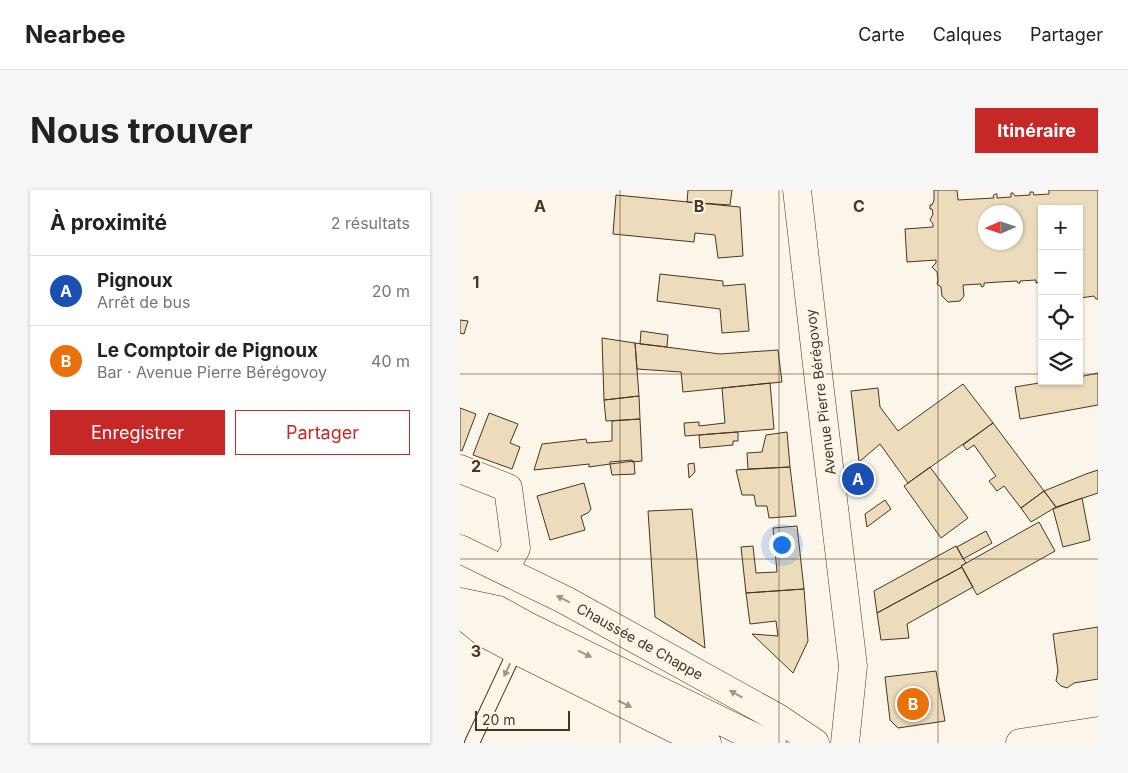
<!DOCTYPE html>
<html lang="fr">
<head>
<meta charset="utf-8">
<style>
  :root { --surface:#fff; --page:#f6f6f6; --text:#222; --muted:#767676; --line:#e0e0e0; --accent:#c62828 }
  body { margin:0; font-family:Inter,sans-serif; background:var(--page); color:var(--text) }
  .controls { position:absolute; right:15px; top:15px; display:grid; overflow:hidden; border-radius:0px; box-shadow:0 1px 4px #0004 }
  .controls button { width:45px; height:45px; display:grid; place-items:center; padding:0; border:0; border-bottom:1px solid var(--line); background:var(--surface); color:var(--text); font:25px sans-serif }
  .compass { position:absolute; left:518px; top:15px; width:45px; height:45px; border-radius:50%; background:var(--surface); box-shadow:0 1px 4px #0004; rotate:267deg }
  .scale { position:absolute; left:15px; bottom:12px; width:95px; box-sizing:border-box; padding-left:5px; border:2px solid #4a3520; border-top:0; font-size:14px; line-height:18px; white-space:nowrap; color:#4a3520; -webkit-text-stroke:4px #fbf6e9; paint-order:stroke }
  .you { position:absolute; left:321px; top:354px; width:18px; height:18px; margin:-12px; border:4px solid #fff; border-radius:50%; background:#1a73e8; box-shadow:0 0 0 8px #1a73e833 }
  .badge { display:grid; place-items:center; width:32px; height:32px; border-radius:50%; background:var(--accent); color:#fff; font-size:16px; font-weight:700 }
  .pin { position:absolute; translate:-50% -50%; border:2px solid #fff; box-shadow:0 1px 5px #0006 }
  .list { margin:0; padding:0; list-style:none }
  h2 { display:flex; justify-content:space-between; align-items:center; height:65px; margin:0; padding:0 20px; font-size:21px }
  h2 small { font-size:16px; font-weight:400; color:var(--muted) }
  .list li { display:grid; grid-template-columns:32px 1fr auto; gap:15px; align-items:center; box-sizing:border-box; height:70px; padding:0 20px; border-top:1px solid var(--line) }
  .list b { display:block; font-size:19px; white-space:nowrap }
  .list p { margin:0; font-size:16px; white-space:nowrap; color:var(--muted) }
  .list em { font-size:16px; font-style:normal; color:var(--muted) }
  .actions { display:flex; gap:10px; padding:15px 20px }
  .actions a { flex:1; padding:11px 0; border:1px solid var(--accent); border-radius:0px; text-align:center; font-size:18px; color:var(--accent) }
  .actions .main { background:var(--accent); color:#fff }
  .icon { flex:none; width:28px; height:28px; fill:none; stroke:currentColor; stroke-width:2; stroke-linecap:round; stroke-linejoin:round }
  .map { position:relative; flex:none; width:638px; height:553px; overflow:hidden; border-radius:0px }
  header { display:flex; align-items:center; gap:30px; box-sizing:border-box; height:70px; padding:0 25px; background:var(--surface); border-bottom:1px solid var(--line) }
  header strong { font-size:24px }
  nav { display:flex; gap:28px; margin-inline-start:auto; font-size:18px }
  .intro { display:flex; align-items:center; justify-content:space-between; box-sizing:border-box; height:120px; padding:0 30px }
  h1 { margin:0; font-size:35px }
  .button { padding:12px 22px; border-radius:0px; background:var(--accent); color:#fff; font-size:18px; font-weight:700 }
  main { display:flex; gap:30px; padding:0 30px }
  aside { flex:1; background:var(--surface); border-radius:0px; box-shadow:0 1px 4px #0004 }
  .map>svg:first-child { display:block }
  .building { fill:#ecdcbc; stroke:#4a3520; fill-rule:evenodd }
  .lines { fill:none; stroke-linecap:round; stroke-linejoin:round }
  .lane-casing { stroke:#4a3520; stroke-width:16 }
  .street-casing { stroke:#4a3520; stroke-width:29 }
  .secondary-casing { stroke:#4a3520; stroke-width:29 }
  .primary-casing { stroke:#4a3520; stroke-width:29 }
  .lane { stroke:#fbf6e9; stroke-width:14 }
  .street { stroke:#fbf6e9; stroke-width:28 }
  .secondary { stroke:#fbf6e9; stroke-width:28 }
  .primary { stroke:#fbf6e9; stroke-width:28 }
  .oneway { fill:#a29684 }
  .grid { fill:none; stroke:#4a3520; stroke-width:1; stroke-opacity:0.55 }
  .labels { text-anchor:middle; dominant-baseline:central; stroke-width:4; stroke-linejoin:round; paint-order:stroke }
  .street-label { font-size:14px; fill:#4a3520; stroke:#fbf6e9 }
  .grid-label { font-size:16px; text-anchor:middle; font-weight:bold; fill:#4a3520; stroke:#fbf6e9; stroke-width:4; stroke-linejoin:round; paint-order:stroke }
</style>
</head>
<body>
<header>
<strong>Nearbee</strong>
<nav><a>Carte</a><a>Calques</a><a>Partager</a></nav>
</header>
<div class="intro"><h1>Nous trouver</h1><a class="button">Itinéraire</a></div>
<main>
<aside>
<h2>À proximité<small>2 résultats</small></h2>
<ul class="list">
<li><span class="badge" style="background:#1a4fb4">A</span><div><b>Pignoux</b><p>Arrêt de bus</p></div><em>20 m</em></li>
<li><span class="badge" style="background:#e8710a">B</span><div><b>Le Comptoir de Pignoux</b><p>Bar · Avenue Pierre Bérégovoy</p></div><em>40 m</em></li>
</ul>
<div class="actions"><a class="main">Enregistrer</a><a>Partager</a></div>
</aside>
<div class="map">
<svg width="638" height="553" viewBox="0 0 638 553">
  <rect width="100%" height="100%" fill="#fbf6e9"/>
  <path class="building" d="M228,0H272L270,15L227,12Z
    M474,0H497L498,10L534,8L533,6L535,4H537V8L551,7V3H553L555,6L570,5V2H573L574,5L589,4V0H638V109H636L634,106L620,108L619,110V19H582V90H579V92L576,93V90L560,91V93H558L557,91L539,92L524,93V96L522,97L521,96V94L503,95L504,106L500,111L488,112L482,106L481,97L477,94L478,90L477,82L472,77L476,73V70L447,72L445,39L473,37V34L470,30L473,24L472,19H470V15H472L474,10ZM526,22H556V52H526Z
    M156,5L280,17L283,66L258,68L255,45L235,43L234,52L153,44Z
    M200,84L263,91V96L285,94L289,141L262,143L260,119L197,111Z
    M0,130L8,131L4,144L0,143Z
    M181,141L208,145L207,157L180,154Z
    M142,148L175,153L179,206L144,210Z
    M175,153L260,164L318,160L322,192L223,202L221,182L177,179Z
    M638,183V215L560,229L555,197L591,191H619V187Z
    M310,193L314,239L225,246L224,233L239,232V236L265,233L262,198Z
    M503,194L533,233L448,293L420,254L399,272L391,201L418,198L420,217L438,241Z
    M179,206L180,229L146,231L144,210Z
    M0,218L16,224L2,261L0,260Z
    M29,223L58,234L50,253L60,257L52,279L13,265Z
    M180,229L182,271L172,272V270L150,272V274L129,277V274L74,280L82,254L126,249L127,253L152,251V231Z
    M533,233L584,301L561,318L544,296L537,301L529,291L536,286L514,255L507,260L503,255Z
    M278,242V251H273V255L240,258L239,245Z
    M327,242L330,277L288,279L287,263L302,262L306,245Z
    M174,271L175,284L152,285L150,274Z
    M234,273L235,282L229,288L228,274Z
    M330,277L336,326L309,328L307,316H296L294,305H282L276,280Z
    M470,277L508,328L481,348L444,296Z
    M638,280V303L596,317L584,301L626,284Z
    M124,293L131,319L128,323L121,326L125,340L90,350L77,306Z
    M584,301L596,317L571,332L561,318Z
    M622,308L630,350L603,357L593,319Z
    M425,310L431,319L407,337L405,324Z
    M232,319L237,369L245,458L195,427L188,321Z
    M579,332L595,361L517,405L501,376Z
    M337,336L344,399L286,403L281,357L293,356L296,383L317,382L313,338Z
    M526,341L532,353L503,369L497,357Z
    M496,356L506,373L501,376L502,377L417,423L414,401Z
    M502,377L513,397L447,434L449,448L421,450L417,423Z
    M344,399L348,451L333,483L292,444L318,446L316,431L290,434L286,403Z
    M638,437V489L614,493L607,498L601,496L596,491L598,481L593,444Z
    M476,481L485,531L438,538L430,530L425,487Z"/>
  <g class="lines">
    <g class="lane-casing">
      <path id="lane" d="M12,553L58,455"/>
    </g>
    <g class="street-casing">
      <path id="street" d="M0,279L48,298L56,358L44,380"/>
    </g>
    <g class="secondary-casing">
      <path id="secondary" d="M0,359L105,410L318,528L355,553
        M0,412L38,420L67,436L300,550L312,553
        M0,423L26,444L56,460L213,538L247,553
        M560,553L638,541"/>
    </g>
    <g class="primary-casing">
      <path id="primary" d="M337,0L360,201L393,476L385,553"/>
    </g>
    <use href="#lane" class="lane"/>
    <use href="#street" class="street"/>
    <use href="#secondary" class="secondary"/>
    <use href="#primary" class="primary"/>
  </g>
  <defs><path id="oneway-solid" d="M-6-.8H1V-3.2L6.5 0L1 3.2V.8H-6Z" transform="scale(1.25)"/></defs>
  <g class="oneway">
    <use href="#oneway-solid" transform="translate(103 409) rotate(-153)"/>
    <use href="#oneway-solid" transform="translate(125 464) rotate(26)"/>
    <use href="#oneway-solid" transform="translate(47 480) rotate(115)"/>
    <use href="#oneway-solid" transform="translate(276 504) rotate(-151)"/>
    <use href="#oneway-solid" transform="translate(165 514) rotate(26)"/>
  </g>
  <path class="grid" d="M160,0V553M319,0V553M478,0V553M0,184H582M619,184H638M0,369H638"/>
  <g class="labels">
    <g class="street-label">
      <text transform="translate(360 202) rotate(-97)">Avenue Pierre Bérégovoy</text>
      <text transform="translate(180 451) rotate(29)">Chaussée de Chappe</text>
    </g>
  </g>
  <g class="grid-label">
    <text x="80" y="22">A</text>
    <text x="239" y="22">B</text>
    <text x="399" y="22">C</text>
    <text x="16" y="98">1</text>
    <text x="16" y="282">2</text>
    <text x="16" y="467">3</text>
  </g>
</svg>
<div class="controls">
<button>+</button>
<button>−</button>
<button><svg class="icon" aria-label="locate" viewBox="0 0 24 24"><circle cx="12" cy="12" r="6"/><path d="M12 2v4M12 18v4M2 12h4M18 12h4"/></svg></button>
<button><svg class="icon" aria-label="layers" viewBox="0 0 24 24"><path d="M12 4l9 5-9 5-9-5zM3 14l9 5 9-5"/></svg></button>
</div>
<svg class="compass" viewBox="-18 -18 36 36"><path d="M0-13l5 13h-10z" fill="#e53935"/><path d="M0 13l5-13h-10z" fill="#767676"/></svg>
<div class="scale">20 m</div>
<div class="you"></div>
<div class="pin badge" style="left:398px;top:289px;background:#1a4fb4">A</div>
<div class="pin badge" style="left:453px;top:514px;background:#e8710a">B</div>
</div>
</main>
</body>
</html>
